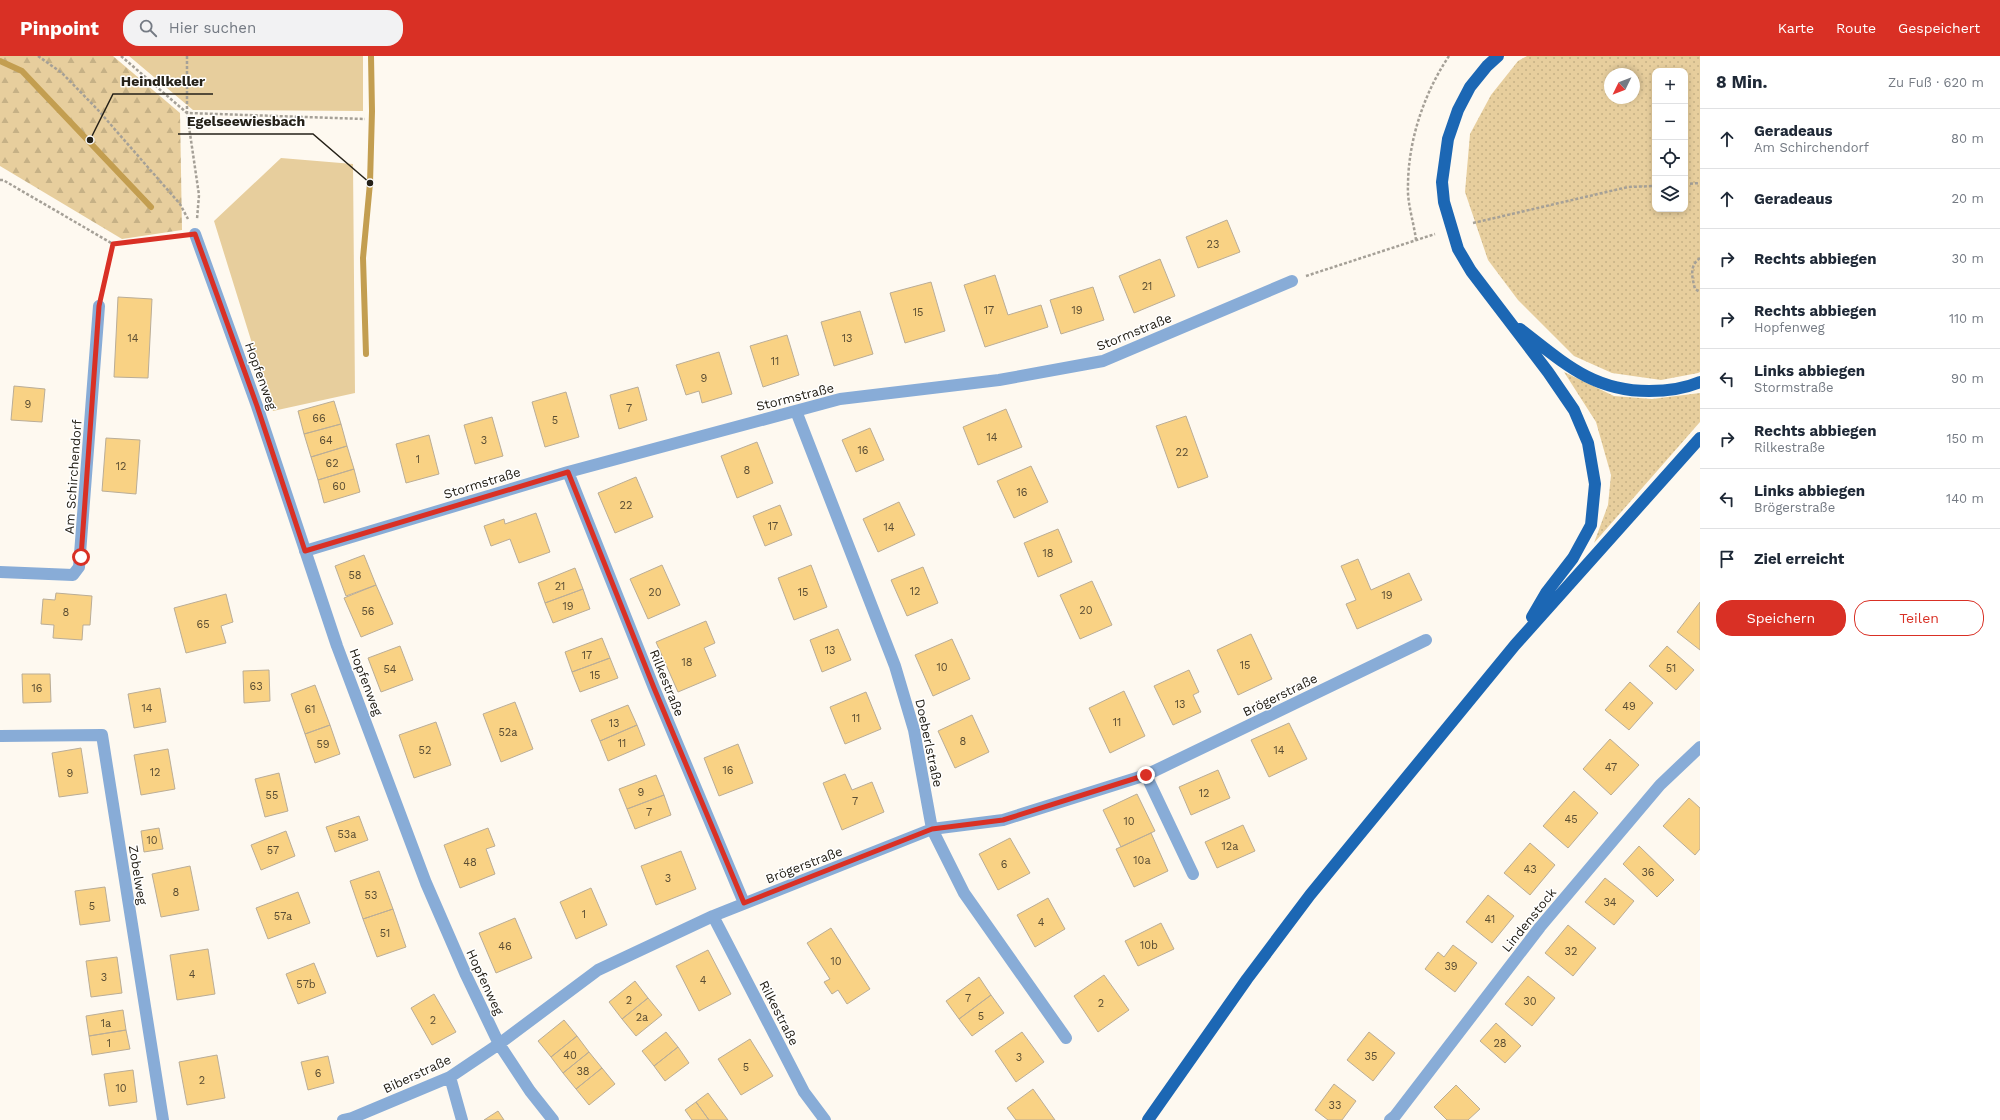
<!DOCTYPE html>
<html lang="de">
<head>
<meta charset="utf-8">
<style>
  :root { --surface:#fff; --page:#f2f2f3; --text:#1f2937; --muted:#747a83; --line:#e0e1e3; --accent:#d93025 }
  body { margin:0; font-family:"Work Sans",sans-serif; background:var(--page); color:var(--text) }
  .controls { position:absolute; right:12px; top:12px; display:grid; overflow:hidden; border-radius:8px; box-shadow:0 2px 6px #0003 }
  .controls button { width:36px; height:36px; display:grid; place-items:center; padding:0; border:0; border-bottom:1px solid var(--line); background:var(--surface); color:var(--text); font:20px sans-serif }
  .compass { position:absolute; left:1604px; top:12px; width:36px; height:36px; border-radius:50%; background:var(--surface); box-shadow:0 2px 6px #0003; rotate:227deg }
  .stop { position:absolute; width:12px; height:12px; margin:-9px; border:3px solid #d93025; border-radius:50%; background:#fff }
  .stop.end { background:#d93025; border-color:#fff; box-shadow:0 1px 4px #0008 }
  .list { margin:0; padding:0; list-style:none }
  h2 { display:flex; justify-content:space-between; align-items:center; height:52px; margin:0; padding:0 16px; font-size:17px }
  h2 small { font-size:13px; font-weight:400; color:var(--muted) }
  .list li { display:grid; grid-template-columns:26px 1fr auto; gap:12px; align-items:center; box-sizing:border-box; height:60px; padding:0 16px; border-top:1px solid var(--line) }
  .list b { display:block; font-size:15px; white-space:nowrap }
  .list p { margin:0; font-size:13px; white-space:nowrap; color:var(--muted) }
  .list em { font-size:13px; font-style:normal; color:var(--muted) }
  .actions { display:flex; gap:8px; padding:12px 16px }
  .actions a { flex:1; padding:9px 0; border:1px solid var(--accent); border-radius:16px; text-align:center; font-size:14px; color:var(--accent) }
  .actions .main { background:var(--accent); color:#fff }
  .icon { flex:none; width:22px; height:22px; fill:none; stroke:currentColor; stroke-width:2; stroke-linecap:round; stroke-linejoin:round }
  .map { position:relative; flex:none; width:1700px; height:1064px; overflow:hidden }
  header { display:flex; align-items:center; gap:24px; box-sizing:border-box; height:56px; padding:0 20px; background:var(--accent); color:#fff }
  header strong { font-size:19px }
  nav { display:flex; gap:22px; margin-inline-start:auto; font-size:14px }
  .search { width:280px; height:36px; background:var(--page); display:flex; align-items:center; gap:10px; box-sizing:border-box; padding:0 14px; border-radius:16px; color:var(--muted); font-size:15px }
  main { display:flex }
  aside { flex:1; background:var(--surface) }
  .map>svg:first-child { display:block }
  .grass { fill:url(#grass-dots); fill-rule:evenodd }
  .forest { fill:url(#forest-firs) }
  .green { fill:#e7ce9d }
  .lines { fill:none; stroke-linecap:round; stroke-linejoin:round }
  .stream { stroke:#c39e50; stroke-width:6 }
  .building { fill:#f9d284; stroke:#baad97 }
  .path { stroke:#a5a097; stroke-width:2.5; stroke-dasharray:3 2; stroke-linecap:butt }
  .minor { stroke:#88acd7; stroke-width:12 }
  .major { stroke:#1c67b4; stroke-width:12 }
  .route { stroke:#d93025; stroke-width:5 }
  .labels { text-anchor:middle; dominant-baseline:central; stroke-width:3; stroke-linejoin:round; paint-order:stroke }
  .number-label { font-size:11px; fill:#5a4d33 }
  .street-label { font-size:13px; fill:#252118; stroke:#fff }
  .leader { fill:none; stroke:#252118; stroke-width:1.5 }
  .callout-dot { fill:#252118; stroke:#fff; stroke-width:1.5 }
  .callout-label { font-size:14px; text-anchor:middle; font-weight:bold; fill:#252118; stroke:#fff; stroke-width:3; stroke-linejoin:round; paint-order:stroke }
</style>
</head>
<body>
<header>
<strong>Pinpoint</strong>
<div class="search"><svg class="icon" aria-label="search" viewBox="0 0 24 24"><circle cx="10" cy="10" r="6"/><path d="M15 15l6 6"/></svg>Hier suchen</div>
<nav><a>Karte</a><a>Route</a><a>Gespeichert</a></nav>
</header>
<main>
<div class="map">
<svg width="1700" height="1064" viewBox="0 0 1700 1064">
  <defs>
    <pattern id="grass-dots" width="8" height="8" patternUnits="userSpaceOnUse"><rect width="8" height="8" fill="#e7ce9d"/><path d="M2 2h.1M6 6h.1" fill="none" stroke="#c6b186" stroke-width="1.8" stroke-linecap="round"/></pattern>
    <pattern id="forest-firs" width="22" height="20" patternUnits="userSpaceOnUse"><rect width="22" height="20" fill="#e7ce9d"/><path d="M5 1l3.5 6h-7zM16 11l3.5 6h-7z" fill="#c6b186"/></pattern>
  </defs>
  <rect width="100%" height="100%" fill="#fef9f0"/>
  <path class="grass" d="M1527,0H1700V316L1698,317L1661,324L1612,317L1574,300L1518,244L1488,204L1465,136L1470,78L1491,39L1518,5ZM1655,15H1685V153H1655ZM1610,18H1634V42H1610Z
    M1564,316L1614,340L1652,343L1700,337V366L1594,487L1608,449L1611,419L1596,366Z"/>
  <path class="forest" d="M0,0H113L180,57L182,174L122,183L0,110Z"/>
  <path class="green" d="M129,0H363V55L193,54Z
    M281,102L353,108L355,337L273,355L214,165Z"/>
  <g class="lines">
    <path class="stream" d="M0,5L22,15L151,151
      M366,298L363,202L370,127L372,55L371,0"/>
  </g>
  <path class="building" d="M1227,164L1240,196L1198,212L1186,181Z
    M1160,203L1175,240L1134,257L1119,220Z
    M995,219L1008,259L1041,249L1048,271L985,291L964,229Z
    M931,226L945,275L905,287L890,237Z
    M1093,231L1104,264L1061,278L1050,244Z
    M118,241L152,243L148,322L114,321Z
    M860,255L873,298L834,310L821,266Z
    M787,279L799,319L763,331L750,290Z
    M719,296L732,338L702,347L699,335L686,339L676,309Z
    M14,330L45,333L42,366L11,364Z
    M638,331L647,364L619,373L610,339Z
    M566,336L579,381L545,391L532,346Z
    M334,345L341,368L304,378L298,355Z
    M1006,353L1022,391L978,409L963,371Z
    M1186,360L1208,421L1178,432L1156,370Z
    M492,361L503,400L475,408L464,369Z
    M341,368L347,390L311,401L304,378Z
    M870,372L884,404L856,416L842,384Z
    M429,379L439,418L406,427L396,388Z
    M106,382L140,384L136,438L102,435Z
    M757,386L773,427L737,442L721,400Z
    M347,390L354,413L318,424L311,401Z
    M1031,410L1048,446L1014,462L997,425Z
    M354,413L360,436L324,447L318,424Z
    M636,421L653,461L615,477L598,437Z
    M899,446L915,479L878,496L863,463Z
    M780,449L792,479L765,490L753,460Z
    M536,457L550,496L519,507L510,483L491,490L484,470L504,463L505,468Z
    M1058,473L1072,506L1038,521L1024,487Z
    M364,499L376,529L346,540L335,510Z
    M1358,503L1371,534L1409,517L1422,544L1357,573L1346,548L1356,544L1341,510Z
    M662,509L680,549L648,563L630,523Z
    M811,509L827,551L794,564L778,522Z
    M923,511L938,547L907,560L891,524Z
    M575,512L583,533L545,547L538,527Z
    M1092,525L1112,569L1080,583L1060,539Z
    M376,529L393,568L361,581L344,542Z
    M583,533L590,553L553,567L545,547Z
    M56,537L92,540L90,569H83L82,584L53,582L54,569L41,568L43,543L55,544Z
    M226,538L233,566L221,570L226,587L186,597L174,552Z
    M1700,546V594L1677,576Z
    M706,565L715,587L704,592L716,620L678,636L656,586Z
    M838,573L851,604L822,616L810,584Z
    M1251,578L1272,623L1238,639L1217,594Z
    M602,582L610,602L572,616L565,596Z
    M952,583L970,623L933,640L915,599Z
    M400,590L413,624L381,636L368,602Z
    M1667,590L1694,614L1676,634L1649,610Z
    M610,602L618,622L580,636L572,616Z
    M269,614L270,645L244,647L243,615Z
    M1189,614L1199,636L1193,639L1201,656L1173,669L1154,630Z
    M22,618H50L51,646L23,647Z
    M1630,626L1653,647L1629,674L1605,654Z
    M315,629L330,669L305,678L291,638Z
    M160,632L166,666L134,672L128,638Z
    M1124,635L1145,680L1110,697L1089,652Z
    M866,636L881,673L845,688L830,651Z
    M515,646L533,693L501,706L483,658Z
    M628,649L637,669L600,685L591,664Z
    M972,659L989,696L955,712L938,675Z
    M436,666L451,709L414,722L399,679Z
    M1289,667L1307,703L1269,721L1251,684Z
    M330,669L340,698L315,707L305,678Z
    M637,669L645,689L608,705L600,685Z
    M1610,683L1639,709L1611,739L1583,713Z
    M738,688L753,727L719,740L704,702Z
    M81,692L88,737L59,741L52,697Z
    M168,693L175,733L141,739L134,699Z
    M1218,714L1230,742L1191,759L1179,731Z
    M279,717L288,755L265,761L255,723Z
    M845,718L852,734L872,726L884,756L842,774L823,727Z
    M656,719L664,739L627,753L619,733Z
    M1574,735L1598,757L1568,792L1543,770Z
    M1137,738L1155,775L1121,791L1103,754Z
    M664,739L671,759L635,773L627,753Z
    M1689,742L1700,752V793L1695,799L1663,770Z
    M359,760L368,784L335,796L326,771Z
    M1243,769L1255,795L1217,812L1205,786Z
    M159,772L163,793L144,796L141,775Z
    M488,772L495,790L486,793L495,818L460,832L444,789Z
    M286,775L295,800L261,814L251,789Z
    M1151,777L1168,815L1134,831L1116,793Z
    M1010,782L1030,817L998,834L979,798Z
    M1530,787L1555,809L1530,839L1504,817Z
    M1639,790L1674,824L1657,841L1623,808Z
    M681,795L696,833L656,849L641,810Z
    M190,810L199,854L161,861L152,818Z
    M379,815L393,853L363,863L350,825Z
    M1605,822L1634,845L1614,869L1585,846Z
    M105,831L110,865L80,869L75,835Z
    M591,832L607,869L576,883L560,846Z
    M298,836L310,867L268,883L256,852Z
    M1488,839L1514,860L1492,887L1466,866Z
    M1048,842L1065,873L1035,891L1017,859Z
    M393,853L406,891L377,901L363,863Z
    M515,862L532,902L496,917L479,877Z
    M1161,867L1174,893L1138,910L1125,885Z
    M1568,869L1596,892L1573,920L1545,897Z
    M831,872L870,933L847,948L838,934L832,938L824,926L830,923L807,887Z
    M1453,889L1477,907L1455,936L1425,913L1438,896L1444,901Z
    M208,893L215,938L177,944L170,899Z
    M708,894L731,938L699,955L676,910Z
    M117,901L122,937L91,941L86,905Z
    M314,907L326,937L298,948L286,918Z
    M1104,919L1129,954L1098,976L1074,940Z
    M1528,920L1555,942L1532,970L1505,948Z
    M979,921L991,939L959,963L946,945Z
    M635,925L648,942L622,963L609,946Z
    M434,938L456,976L432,989L411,952Z
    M991,939L1004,957L972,980L959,963Z
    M648,942L662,959L636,980L622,963Z
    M123,954L126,974L89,980L86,960Z
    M564,964L577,980L551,1001L538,985Z
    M1496,967L1521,990L1505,1007L1480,985Z
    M126,974L130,993L92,999L89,980Z
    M666,976L678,991L654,1010L642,995Z
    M1022,976L1044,1006L1016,1026L995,995Z
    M1369,976L1395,997L1373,1025L1347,1004Z
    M577,980L589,996L563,1017L551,1001Z
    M750,983L773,1020L741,1039L718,1003Z
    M678,991L689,1007L665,1025L654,1010Z
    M589,996L602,1012L576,1033L563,1017Z
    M217,999L225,1042L187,1049L179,1006Z
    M328,1000L334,1027L308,1034L301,1006Z
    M602,1012L615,1028L589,1049L576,1033Z
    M133,1014L137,1046L109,1050L104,1018Z
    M1334,1028L1356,1045L1342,1064H1328L1315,1054Z
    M1456,1029L1480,1053L1468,1064H1447L1434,1051Z
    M1033,1033L1055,1064H1016L1007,1052Z
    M708,1037L728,1064H709L696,1046Z
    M696,1046L709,1064H692L685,1054Z
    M498,1055L504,1064H484Z"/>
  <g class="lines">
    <path class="path" d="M38,0L62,17L98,54L180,148L188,163
      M121,0L187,57L365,63
      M187,0V57L199,139L197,163
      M0,124H3L113,188L179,180
      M1685,128L1700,127
      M1473,167L1628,131L1655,130
      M1416,184C1414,167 1407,147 1408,130C1408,85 1424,37 1449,0
      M1700,202C1689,210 1692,221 1695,233L1700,236
      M1306,220L1435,178
      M102,235L113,188"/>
    <path class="minor" d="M195,178L257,350L337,590L426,827L466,919L499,988L530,1035L553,1064
      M796,355L895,610L914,674L932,773L964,837L1066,982
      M568,416L654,632L744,847
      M305,495L568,416L840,343L999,324L1103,305L1292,225
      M0,516L73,519L79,511L99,250
      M0,680L102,679L163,1064
      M1146,719L1193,818
      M713,860L804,1036L825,1064
      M450,1021L462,1064
      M343,1064L352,1062L450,1021L499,988L598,914L713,860L932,773L1003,764L1146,719L1426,584
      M1390,1064L1395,1060L1540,871L1660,729L1700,691"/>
    <path class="major" d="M1498,0L1487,10L1470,31L1458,54L1448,83L1442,126L1444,146L1458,193L1471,215L1548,316L1574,354L1588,387L1595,428L1591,469L1573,502L1546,537L1532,561
      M1520,273C1563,306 1592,335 1649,335C1667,335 1684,333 1700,326
      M1148,1064L1247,923L1310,839L1515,589L1700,382"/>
  </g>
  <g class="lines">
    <path class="route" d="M81,501L99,250L113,188L195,178L257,350L305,495L568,416L654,632L744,847L932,773L1003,764L1146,719"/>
  </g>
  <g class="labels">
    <g class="number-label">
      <text x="1213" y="188">23</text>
      <text x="1147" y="230">21</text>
      <text x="989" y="254">17</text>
      <text x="1077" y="254">19</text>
      <text x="918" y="256">15</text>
      <text x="133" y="282">14</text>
      <text x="847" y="282">13</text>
      <text x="775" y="305">11</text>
      <text x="704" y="322">9</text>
      <text x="28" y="348">9</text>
      <text x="629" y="352">7</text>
      <text x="319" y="362">66</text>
      <text x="555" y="364">5</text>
      <text x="992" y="381">14</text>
      <text x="326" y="384">64</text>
      <text x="484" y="384">3</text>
      <text x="863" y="394">16</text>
      <text x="1182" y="396">22</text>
      <text x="418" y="403">1</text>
      <text x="332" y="407">62</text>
      <text x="121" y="410">12</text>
      <text x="747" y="414">8</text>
      <text x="339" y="430">60</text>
      <text x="1022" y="436">16</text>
      <text x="626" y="449">22</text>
      <text x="773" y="470">17</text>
      <text x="889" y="471">14</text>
      <text x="1048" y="497">18</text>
      <text x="355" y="519">58</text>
      <text x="560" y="530">21</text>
      <text x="915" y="535">12</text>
      <text x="655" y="536">20</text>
      <text x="803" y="536">15</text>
      <text x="1387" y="539">19</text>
      <text x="568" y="550">19</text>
      <text x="1086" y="554">20</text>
      <text x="368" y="555">56</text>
      <text x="66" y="556">8</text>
      <text x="203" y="568">65</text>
      <text x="830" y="594">13</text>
      <text x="587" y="599">17</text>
      <text x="687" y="606">18</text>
      <text x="1245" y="609">15</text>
      <text x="942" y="611">10</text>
      <text x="1671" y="612">51</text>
      <text x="390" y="613">54</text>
      <text x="595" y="619">15</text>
      <text x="256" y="630">63</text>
      <text x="37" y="632">16</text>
      <text x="1180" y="648">13</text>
      <text x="1629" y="650">49</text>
      <text x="147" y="652">14</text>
      <text x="310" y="653">61</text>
      <text x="856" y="662">11</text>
      <text x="1117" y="666">11</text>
      <text x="614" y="667">13</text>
      <text x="508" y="676">52a</text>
      <text x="963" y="685">8</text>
      <text x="622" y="687">11</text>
      <text x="323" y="688">59</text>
      <text x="425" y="694">52</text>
      <text x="1279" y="694">14</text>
      <text x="1611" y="711">47</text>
      <text x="728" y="714">16</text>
      <text x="155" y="716">12</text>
      <text x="70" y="717">9</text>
      <text x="641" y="736">9</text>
      <text x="1204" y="737">12</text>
      <text x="272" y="739">55</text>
      <text x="855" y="745">7</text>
      <text x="649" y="756">7</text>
      <text x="1571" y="763">45</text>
      <text x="1129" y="765">10</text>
      <text x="347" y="778">53a</text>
      <text x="152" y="784">10</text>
      <text x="1230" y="790">12a</text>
      <text x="273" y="794">57</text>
      <text x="1142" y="804">10a</text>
      <text x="470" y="806">48</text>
      <text x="1004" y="808">6</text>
      <text x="1530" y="813">43</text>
      <text x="1648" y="816">36</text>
      <text x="668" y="822">3</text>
      <text x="176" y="836">8</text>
      <text x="371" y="839">53</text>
      <text x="1610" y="846">34</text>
      <text x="92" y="850">5</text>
      <text x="584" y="858">1</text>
      <text x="283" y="860">57a</text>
      <text x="1490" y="863">41</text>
      <text x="1041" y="866">4</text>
      <text x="385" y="877">51</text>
      <text x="1149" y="889">10b</text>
      <text x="505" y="890">46</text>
      <text x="1571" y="895">32</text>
      <text x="836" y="905">10</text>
      <text x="1451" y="910">39</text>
      <text x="192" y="918">4</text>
      <text x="104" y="921">3</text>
      <text x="703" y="924">4</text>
      <text x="306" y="928">57b</text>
      <text x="968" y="942">7</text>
      <text x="629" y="944">2</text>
      <text x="1530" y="945">30</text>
      <text x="1101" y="947">2</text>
      <text x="981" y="960">5</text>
      <text x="642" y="961">2a</text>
      <text x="433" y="964">2</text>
      <text x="106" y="967">1a</text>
      <text x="109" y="987">1</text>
      <text x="1500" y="987">28</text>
      <text x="570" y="999">40</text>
      <text x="1371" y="1000">35</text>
      <text x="1019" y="1001">3</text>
      <text x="746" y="1011">5</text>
      <text x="583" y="1015">38</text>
      <text x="318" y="1017">6</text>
      <text x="202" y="1024">2</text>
      <text x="121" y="1032">10</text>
      <text x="1335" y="1049">33</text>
    </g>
    <g class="street-label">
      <text transform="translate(1134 276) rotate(-22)">Stormstraße</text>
      <text transform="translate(261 320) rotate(70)">Hopfenweg</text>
      <text transform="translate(795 341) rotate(-14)">Stormstraße</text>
      <text transform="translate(73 421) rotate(-86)">Am Schirchendorf</text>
      <text transform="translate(482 427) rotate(-17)">Stormstraße</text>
      <text transform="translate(366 626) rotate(69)">Hopfenweg</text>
      <text transform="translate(667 627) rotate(68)">Rilkestraße</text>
      <text transform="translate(1280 639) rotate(-26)">Brögerstraße</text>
      <text transform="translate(929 687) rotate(78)">Doeberlstraße</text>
      <text transform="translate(804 809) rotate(-21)">Brögerstraße</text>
      <text transform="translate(138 819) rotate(81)">Zobelweg</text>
      <text transform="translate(1529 864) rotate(-51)">Lindenstock</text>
      <text transform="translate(485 926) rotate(65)">Hopfenweg</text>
      <text transform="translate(779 957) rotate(63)">Rilkestraße</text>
      <text transform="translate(417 1018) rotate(-25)">Biberstraße</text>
    </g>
  </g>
  <path class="leader" d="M90 84L113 38H213M370 127L313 78H178"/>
  <g class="callout-dot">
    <circle cx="90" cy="84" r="4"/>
    <circle cx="370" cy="127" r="4"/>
  </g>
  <g class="callout-label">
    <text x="163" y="30">Heindlkeller</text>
    <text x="246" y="70">Egelseewiesbach</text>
  </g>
</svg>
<div class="controls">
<button>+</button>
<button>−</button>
<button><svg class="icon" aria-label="locate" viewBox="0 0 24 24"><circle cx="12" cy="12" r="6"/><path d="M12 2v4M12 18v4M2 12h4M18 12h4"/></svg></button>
<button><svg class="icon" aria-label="layers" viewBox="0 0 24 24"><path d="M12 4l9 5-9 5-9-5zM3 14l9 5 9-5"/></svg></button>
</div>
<svg class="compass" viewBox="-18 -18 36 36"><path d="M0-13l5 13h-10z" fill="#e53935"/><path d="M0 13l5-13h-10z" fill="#747a83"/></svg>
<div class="stop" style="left:81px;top:501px"></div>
<div class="stop end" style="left:1146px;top:719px"></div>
</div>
<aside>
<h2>8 Min.<small>Zu Fuß · 620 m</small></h2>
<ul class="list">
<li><svg class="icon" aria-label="ahead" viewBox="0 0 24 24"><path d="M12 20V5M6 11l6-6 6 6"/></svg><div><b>Geradeaus</b><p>Am Schirchendorf</p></div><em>80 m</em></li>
<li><svg class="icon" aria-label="ahead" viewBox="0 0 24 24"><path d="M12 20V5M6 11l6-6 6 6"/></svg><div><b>Geradeaus</b></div><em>20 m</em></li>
<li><svg class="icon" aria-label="right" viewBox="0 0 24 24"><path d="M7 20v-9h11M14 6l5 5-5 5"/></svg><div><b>Rechts abbiegen</b></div><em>30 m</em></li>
<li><svg class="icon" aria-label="right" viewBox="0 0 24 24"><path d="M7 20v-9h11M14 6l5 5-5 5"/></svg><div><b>Rechts abbiegen</b><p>Hopfenweg</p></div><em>110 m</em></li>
<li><svg class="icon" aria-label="left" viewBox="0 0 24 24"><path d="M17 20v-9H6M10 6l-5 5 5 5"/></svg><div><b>Links abbiegen</b><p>Stormstraße</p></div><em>90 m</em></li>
<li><svg class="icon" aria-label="right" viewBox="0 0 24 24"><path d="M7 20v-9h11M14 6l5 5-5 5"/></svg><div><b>Rechts abbiegen</b><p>Rilkestraße</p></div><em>150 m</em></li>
<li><svg class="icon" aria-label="left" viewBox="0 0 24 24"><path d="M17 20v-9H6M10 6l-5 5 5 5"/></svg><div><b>Links abbiegen</b><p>Brögerstraße</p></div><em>140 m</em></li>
<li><svg class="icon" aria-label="arrive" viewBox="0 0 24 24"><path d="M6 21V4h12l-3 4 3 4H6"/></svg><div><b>Ziel erreicht</b></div></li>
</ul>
<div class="actions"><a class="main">Speichern</a><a>Teilen</a></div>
</aside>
</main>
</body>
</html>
